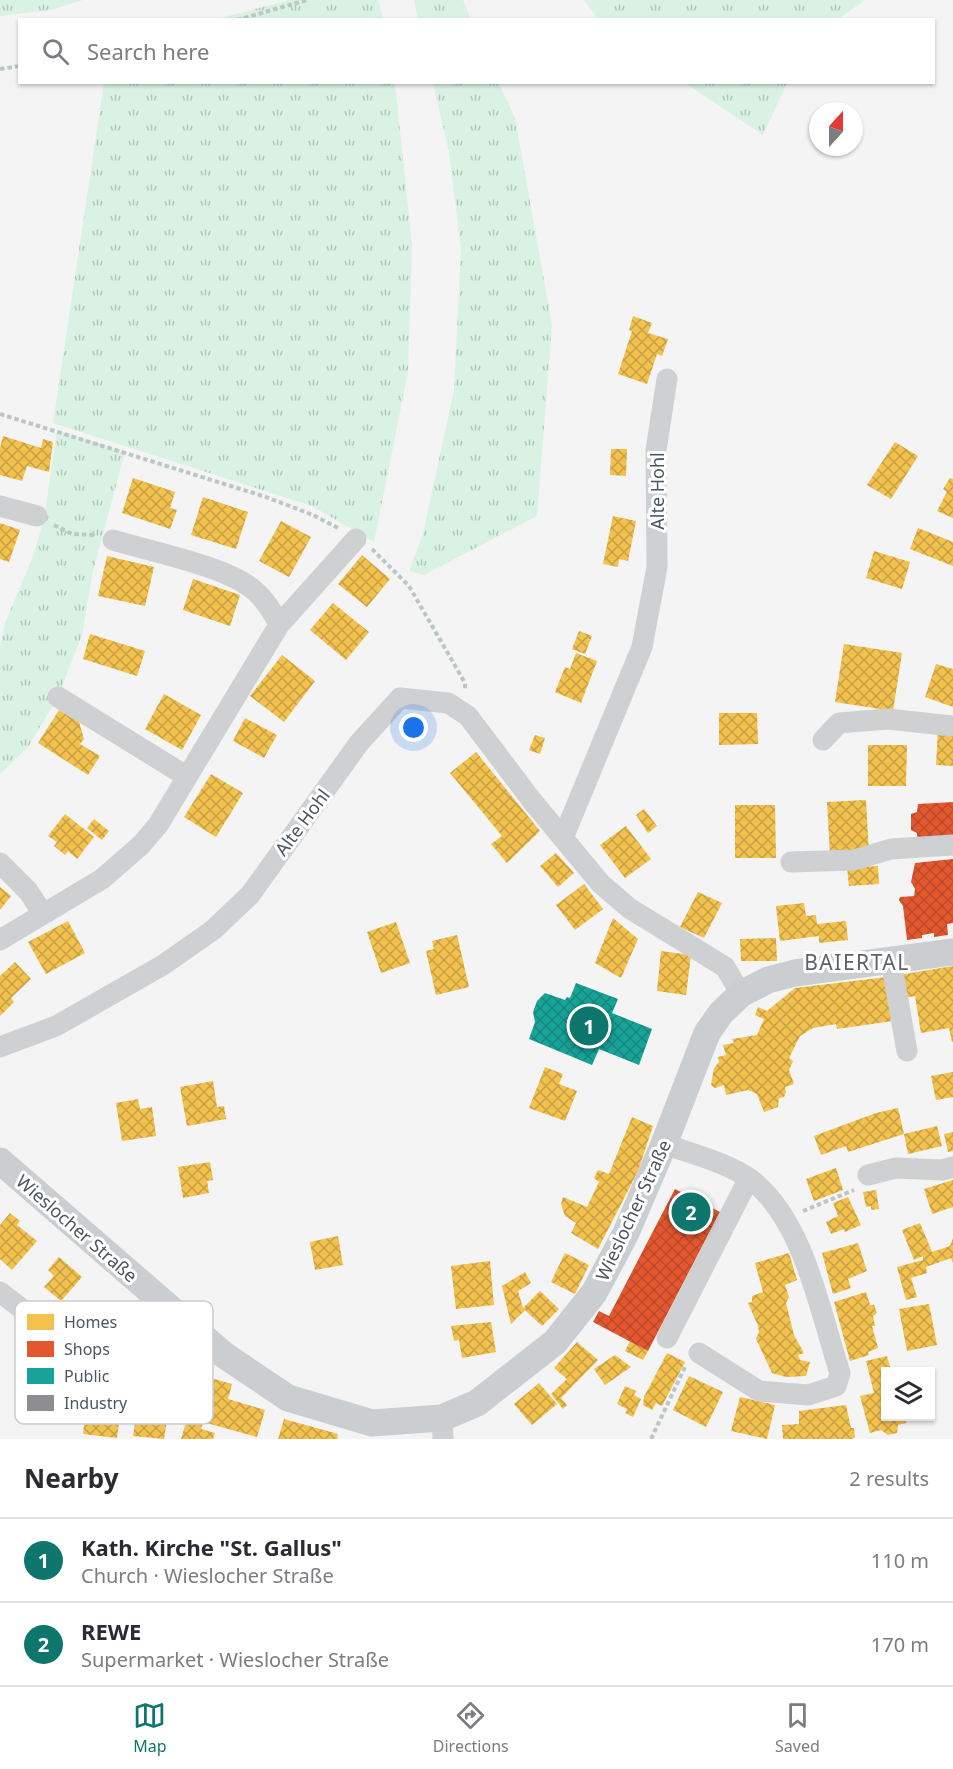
<!DOCTYPE html>
<html lang="en">
<head>
<meta charset="utf-8">
<style>
  :root { --surface:#fff; --page:#f2f2f3; --text:#2b2b33; --muted:#7c7c81; --line:#e1e1e2; --accent:#0f766e }
  body { margin:0; font-family:"Noto Sans",sans-serif; background:var(--page); color:var(--text) }
  .controls { position:absolute; right:18px; bottom:18px; display:grid; overflow:hidden; border-radius:0px; box-shadow:0 2px 4px #0004 }
  .controls button { width:54px; height:54px; display:grid; place-items:center; padding:0; border:0; border-bottom:2px solid var(--line); background:var(--surface); color:var(--text); font:30px sans-serif }
  .compass { position:absolute; left:809px; top:102px; width:54px; height:54px; border-radius:50%; background:var(--surface); box-shadow:0 2px 4px #0004; rotate:21deg }
  .you { position:absolute; left:414px; top:728px; width:21px; height:21px; margin:-15px; border:4px solid #fff; border-radius:50%; background:#1a73e8; box-shadow:0 0 0 9px #1a73e833 }
  .badge { display:grid; place-items:center; width:39px; height:39px; border-radius:50%; background:var(--accent); color:#fff; font-size:20px; font-weight:700 }
  .pin { position:absolute; translate:-50% -50%; border:3px solid #fff; box-shadow:0 2px 6px #0006 }
  .list { margin:0; padding:0; list-style:none }
  h2 { display:flex; justify-content:space-between; align-items:center; height:78px; margin:0; padding:0 24px; font-size:26px }
  h2 small { font-size:20px; font-weight:400; color:var(--muted) }
  .list li { display:grid; grid-template-columns:39px 1fr auto; gap:18px; align-items:center; box-sizing:border-box; height:84px; padding:0 24px; border-top:2px solid var(--line) }
  .list b { display:block; font-size:22px; white-space:nowrap }
  .list p { margin:0; font-size:20px; white-space:nowrap; color:var(--muted) }
  .list em { font-size:20px; font-style:normal; color:var(--muted) }
  .icon { flex:none; width:33px; height:33px; fill:none; stroke:currentColor; stroke-width:2; stroke-linecap:round; stroke-linejoin:round }
  .map { position:relative; flex:none; width:953px; height:1439px; overflow:hidden }
  .search { position:absolute; background:var(--surface); box-shadow:0 2px 4px #0004; left:18px; right:18px; top:18px; height:66px; display:flex; align-items:center; gap:15px; box-sizing:border-box; padding:0 21px; border-radius:0px; color:var(--muted); font-size:22px }
  .sheet { height:246px; background:var(--surface) }
  nav { display:flex; justify-content:space-around; align-items:center; box-sizing:border-box; height:84px; border-top:2px solid var(--line); background:var(--surface); font-size:16px; color:var(--muted) }
  nav a { display:grid; justify-items:center; gap:3px }
  nav .on { color:var(--accent) }
  .map>svg:first-child { display:block }
  .grass { fill:url(#grass-tufts) }
  .homes { fill:url(#homes-cross-hatch) }
  .shops { fill:url(#shops-cross-hatch) }
  .public { fill:url(#public-cross-hatch) }
  .lines { fill:none; stroke-linecap:round; stroke-linejoin:round }
  .path { stroke:#bcc7c4; stroke-width:4; stroke-dasharray:4.5 3; stroke-linecap:butt }
  .minor { stroke:#ced0d2; stroke-width:21 }
  .major { stroke:#caced1; stroke-width:27 }
  .labels { text-anchor:middle; dominant-baseline:central; stroke-width:6; stroke-linejoin:round; paint-order:stroke }
  .street-label { font-size:18px; fill:#4a5661; stroke:#fff }
  .quarter-label { font-size:21px; letter-spacing:1.5px; fill:#5f6368; stroke:#fff }
  .key { fill:#fff; stroke:#c9ccd0; stroke-width:1.5 }
  .key-label { font-size:16px; fill:#4a5661 }
</style>
</head>
<body>
<div class="map">
<svg width="953" height="1439" viewBox="0 0 953 1439">
  <defs>
    <pattern id="grass-tufts" width="24" height="20" patternUnits="userSpaceOnUse" patternTransform="scale(1.5)"><rect width="24" height="20" fill="#d9f2e3"/><path d="M3 7l-1-3M5 7V3M7 7l1-3M15 17l-1-3M17 17v-4M19 17l1-3" fill="none" stroke="#b2c7bb"/></pattern>
    <pattern id="homes-cross-hatch" width="8" height="8" patternUnits="userSpaceOnUse" patternTransform="scale(1.5)"><rect width="8" height="8" fill="#f2c14e"/><path d="M0 0l8 8M0 8l8-8" fill="none" stroke="#c6a044"/></pattern>
    <pattern id="shops-cross-hatch" width="8" height="8" patternUnits="userSpaceOnUse" patternTransform="scale(1.5)"><rect width="8" height="8" fill="#e4572e"/><path d="M0 0l8 8M0 8l8-8" fill="none" stroke="#bb4b2b"/></pattern>
    <pattern id="public-cross-hatch" width="8" height="8" patternUnits="userSpaceOnUse" patternTransform="scale(1.5)"><rect width="8" height="8" fill="#17a398"/><path d="M0 0l8 8M0 8l8-8" fill="none" stroke="#17887f"/></pattern>
  </defs>
  <rect width="100%" height="100%" fill="#f4f4f4"/>
  <path class="grass" d="M0,0H83L51,10L0,16Z
    M289,0H378L383,19H217Z
    M414,0H463L471,19H418Z
    M584,0H865L837,20L598,19Z
    M104,83H395L412,245L408,372L374,542L312,506L53,423Z
    M433,83H499L515,118L552,325L537,516L424,575L409,571L423,534L454,390L461,250L449,152Z
    M685,83H787L763,135Z
    M57,430L125,452L93,571L82,635L58,697L28,747L0,774V646L5,623L32,559L44,519Z"/>
  <path class="homes" d="M633,316L652,323L648,333L668,339L662,356L657,354L647,384L618,374L632,331L629,330Z
    M3,436L41,448L43,439L53,442L49,472L27,466L22,481L0,475V448Z
    M895,442L918,456L891,499L867,485Z
    M611,449H627L626,476L610,475Z
    M133,478L175,492L170,508L177,510L170,529L122,513Z
    M950,478L953,479V518L937,511L947,492L943,489Z
    M203,497L248,512L236,549L191,535Z
    M613,516L636,521L628,561L619,559L618,567L603,564Z
    M281,521L311,537L289,577L259,561Z
    M0,523L20,530L9,562L0,559Z
    M918,528L953,542V566L910,549Z
    M874,551L910,562L902,589L866,578Z
    M362,555L390,579L367,607L338,584Z
    M107,556L154,567L145,606L98,596Z
    M193,579L240,595L230,626L183,610Z
    M333,603L369,632L346,660L310,630Z
    M579,631L592,636L585,654L572,649Z
    M90,634L145,651L137,676L83,659Z
    M844,644L902,653L893,711L835,702Z
    M576,653L597,661L581,703L555,692L565,667L570,669Z
    M282,655L315,681L284,722L250,696Z
    M936,664L953,669V707L925,697Z
    M164,694L201,715L182,750L145,729Z
    M59,710L79,722L84,739L80,744L100,756L88,775L38,743Z
    M719,713H757L758,744L719,745Z
    M245,718L277,735L264,758L233,741Z
    M938,729L953,730V766L936,765Z
    M535,735L545,738L540,754L529,750Z
    M868,745H907L906,786H868Z
    M476,752L540,831L507,863L491,844L502,836L450,773Z
    M211,774L243,793L216,837L184,817Z
    M866,800L869,853L830,855L827,802Z
    M735,805H775L776,858H735Z
    M644,809L657,826L648,833L636,815Z
    M65,814L94,837L77,859L68,851L65,855L54,846L57,842L48,836Z
    M94,819L109,831L102,840L87,828Z
    M626,826L651,859L625,878L600,845Z
    M556,853L574,873L558,887L540,866Z
    M878,866L879,884L849,886L847,868Z
    M584,884L603,909L575,930L556,905Z
    M0,887L11,896L0,910Z
    M698,892L722,903L704,938L680,927Z
    M804,903L806,916L816,915L817,924L846,921L848,940L819,943V936L780,941L776,906Z
    M613,918L638,939L621,978L595,963Z
    M68,921L85,953L46,974L28,942Z
    M396,922L410,963L381,973L367,932Z
    M457,935L469,987L436,995L426,951L434,949L432,941Z
    M776,938L777,961H741L740,939Z
    M661,951L691,955L686,995L657,991Z
    M15,962L31,979L11,998L14,1002L0,1016V976Z
    M953,966V1042H952L949,1028L921,1033L915,996L904,998L899,975Z
    M887,977L893,1021L837,1029L836,1024L813,1028L800,1036L789,1058L793,1061L789,1070L794,1084L785,1087L786,1092L784,1097L779,1098L778,1107L764,1112L757,1094L748,1090L726,1095L724,1085L715,1088L711,1085L714,1068L719,1062L718,1057L726,1055L723,1045L734,1043L732,1039L757,1035L764,1019L755,1015L758,1007L767,1011L795,988Z
    M545,1067L563,1074L559,1084L577,1091L565,1121L529,1108Z
    M953,1072V1097L936,1100L931,1076Z
    M213,1081L217,1107L224,1106L226,1119L187,1126L180,1087Z
    M138,1099L140,1109L152,1107L156,1136L122,1141L116,1103Z
    M898,1108L904,1134L848,1152L846,1146L821,1155L814,1136L876,1113Z
    M632,1117L653,1126L638,1171L598,1249L571,1233L576,1223L565,1216L561,1204L563,1197L587,1207L599,1182L594,1178L598,1170L609,1174Z
    M937,1126L942,1146L908,1154L904,1134Z
    M953,1132V1151L948,1152L944,1134Z
    M210,1162L213,1180L207,1181L209,1193L183,1198L178,1167Z
    M836,1168L843,1190L814,1201L806,1179Z
    M953,1180V1207L932,1214L924,1189Z
    M876,1190L879,1209L871,1210V1206L866,1207L863,1192Z
    M848,1197L861,1225L845,1232L844,1229L831,1234L826,1222L838,1216L833,1203Z
    M10,1213L20,1221L17,1225L37,1241L12,1270L0,1259V1225Z
    M920,1223L932,1252L950,1246L953,1238V1263L951,1258L926,1267L927,1273L911,1278L917,1297L906,1300L897,1267L923,1260V1256L914,1260L902,1230Z
    M338,1236L343,1265L315,1270L310,1242Z
    M858,1243L867,1271L848,1279L851,1288L833,1294L822,1253Z
    M565,1253L589,1265L575,1294L551,1282Z
    M789,1253L797,1280L785,1285L789,1297L786,1303L794,1335L804,1353L798,1355L800,1360L810,1362L806,1376L786,1377L772,1373L756,1339L759,1332L758,1326L748,1303L752,1302V1296L763,1292L755,1263Z
    M59,1257L82,1277L61,1301L44,1287L54,1276L48,1270Z
    M490,1261L494,1305L456,1309L451,1266Z
    M525,1272L531,1283L518,1291L523,1308L540,1291L559,1309L542,1326L525,1310L511,1324L502,1286Z
    M866,1292L870,1305H874L877,1313L873,1316L875,1326H872L878,1348L868,1352L869,1355L850,1361L834,1302Z
    M929,1304L937,1345L907,1351L899,1309Z
    M491,1322L496,1352L462,1358L459,1340L454,1341L451,1326Z
    M630,1341L648,1351L643,1360L625,1351Z
    M577,1342L598,1360L561,1398L567,1405L563,1409L551,1394L567,1379L554,1368Z
    M667,1353L685,1362L662,1406L656,1403L652,1410L643,1405L644,1397Z
    M615,1355L631,1367L605,1385L594,1369Z
    M887,1356L891,1371H885V1416H904L906,1423L898,1425L897,1433L888,1435L881,1430L870,1433L860,1396L874,1393L866,1361Z
    M144,1364L175,1369L164,1439L133,1436Z
    M200,1375L232,1384L228,1399L265,1410L257,1437L203,1422L201,1429L215,1433L213,1439H181Z
    M689,1376L723,1392L706,1427L673,1410Z
    M89,1383L110,1385L107,1415L120,1416L117,1438L83,1434Z
    M539,1383L557,1404L532,1425L514,1404Z
    M625,1386L636,1391L634,1395L641,1399L633,1417L625,1413L627,1409L617,1404Z
    M740,1397L775,1405L767,1439L731,1431Z
    M846,1405L851,1428H854L855,1437L852,1439H783L782,1425L799,1424V1411Z
    M284,1419L338,1434L337,1439H278Z"/>
  <path class="shops" d="M953,802V841L918,843L917,833L911,830V814L917,812L918,804Z
    M953,859V923L947,924L948,935L934,937V933L922,935V938L907,940L903,906L899,900L900,897L914,896L915,889L911,882L915,863Z
    M675,1189L720,1212L648,1351L593,1322L599,1311L609,1316Z"/>
  <path class="public" d="M576,983L618,999L612,1013L652,1029L639,1065L599,1049L592,1065L529,1039L535,1022L533,1012L537,1001L545,993L565,1000L567,997L570,998Z"/>
  <g class="lines">
    <path class="path" d="M237,20L307,0
      M0,69L20,66
      M0,414L266,497L313,515L340,529
      M54,525L72,534L95,535
      M372,549L409,586L465,683V691
      M803,1211L854,1190
      M651,1439L685,1367"/>
    <path class="minor" d="M0,506L37,516
      M279,625L356,539
      M58,697L186,776
      M823,740L839,723L888,719L953,726
      M563,838L642,647L657,567L656,450L667,379
      M791,862L854,860L891,849L953,845
      M0,863L28,891L42,912
      M0,940L102,879L141,845L158,825L279,625C272,610 261,594 247,585C218,565 149,551 113,540
      M891,961L907,1051
      M0,1047L56,1026L163,965L213,930L250,895L359,743L400,698L448,703L468,716L533,802L601,884L629,908L725,967L741,994
      M664,1144C690,1153 728,1163 750,1179C804,1219 820,1312 840,1373L836,1386L808,1395L759,1391L699,1353
      M868,1175L896,1168L942,1170L953,1167
      M0,1292L31,1316
      M667,1338L749,1178
      M442,1418L443,1439"/>
    <path class="major" d="M0,1161L224,1355L288,1398L372,1423L442,1418L477,1403L555,1342L594,1293L626,1233L664,1144L707,1033L721,1013L741,994L768,980L795,973L953,952"/>
  </g>
  <g class="labels">
    <g class="street-label">
      <text transform="translate(657 491) rotate(-90)">Alte Hohl</text>
      <text transform="translate(302 822) rotate(-53)">Alte Hohl</text>
      <text transform="translate(633 1210) rotate(-65)">Wieslocher Straße</text>
      <text transform="translate(77 1228) rotate(41)">Wieslocher Straße</text>
    </g>
    <g class="quarter-label">
      <text x="857" y="962">BAIERTAL</text>
    </g>
  </g>
  <rect x="15" y="1301" width="198" height="123" rx="9" class="key"/>
  <rect x="27" y="1314" width="27" height="16" fill="#f2c14e"/>
  <rect x="27" y="1341" width="27" height="16" fill="#e4572e"/>
  <rect x="27" y="1368" width="27" height="16" fill="#17a398"/>
  <rect x="27" y="1395" width="27" height="16" fill="#8d8d92"/>
  <g class="key-label">
    <text x="64" y="1328">Homes</text>
    <text x="64" y="1355">Shops</text>
    <text x="64" y="1382">Public</text>
    <text x="64" y="1409">Industry</text>
  </g>
</svg>
<div class="controls">
<button><svg class="icon" aria-label="layers" viewBox="0 0 24 24"><path d="M12 4l9 5-9 5-9-5zM3 14l9 5 9-5"/></svg></button>
</div>
<svg class="compass" viewBox="-18 -18 36 36"><path d="M0-13l5 13h-10z" fill="#e53935"/><path d="M0 13l5-13h-10z" fill="#7c7c81"/></svg>
<div class="you"></div>
<div class="pin badge" style="left:589px;top:1026px">1</div>
<div class="pin badge" style="left:691px;top:1212px">2</div>
<div class="search"><svg class="icon" aria-label="search" viewBox="0 0 24 24"><circle cx="10" cy="10" r="6"/><path d="M15 15l6 6"/></svg>Search here</div>
</div>
<section class="sheet">
<h2>Nearby<small>2 results</small></h2>
<ul class="list">
<li><span class="badge">1</span><div><b>Kath. Kirche &quot;St. Gallus&quot;</b><p>Church · Wieslocher Straße</p></div><em>110 m</em></li>
<li><span class="badge">2</span><div><b>REWE</b><p>Supermarket · Wieslocher Straße</p></div><em>170 m</em></li>
</ul>
</section>
<nav>
<a class="on"><svg class="icon" aria-label="map" viewBox="0 0 24 24"><path d="M3 6l6-2 6 2 6-2v14l-6 2-6-2-6 2zM9 4v14M15 6v14"/></svg>Map</a>
<a><svg class="icon" aria-label="directions" viewBox="0 0 24 24"><path d="M12 3l9 9-9 9-9-9zM9 14v-3h6M13 9l2 2-2 2"/></svg>Directions</a>
<a><svg class="icon" aria-label="saved" viewBox="0 0 24 24"><path d="M7 4h10v16l-5-4-5 4z"/></svg>Saved</a>
</nav>
</body>
</html>
